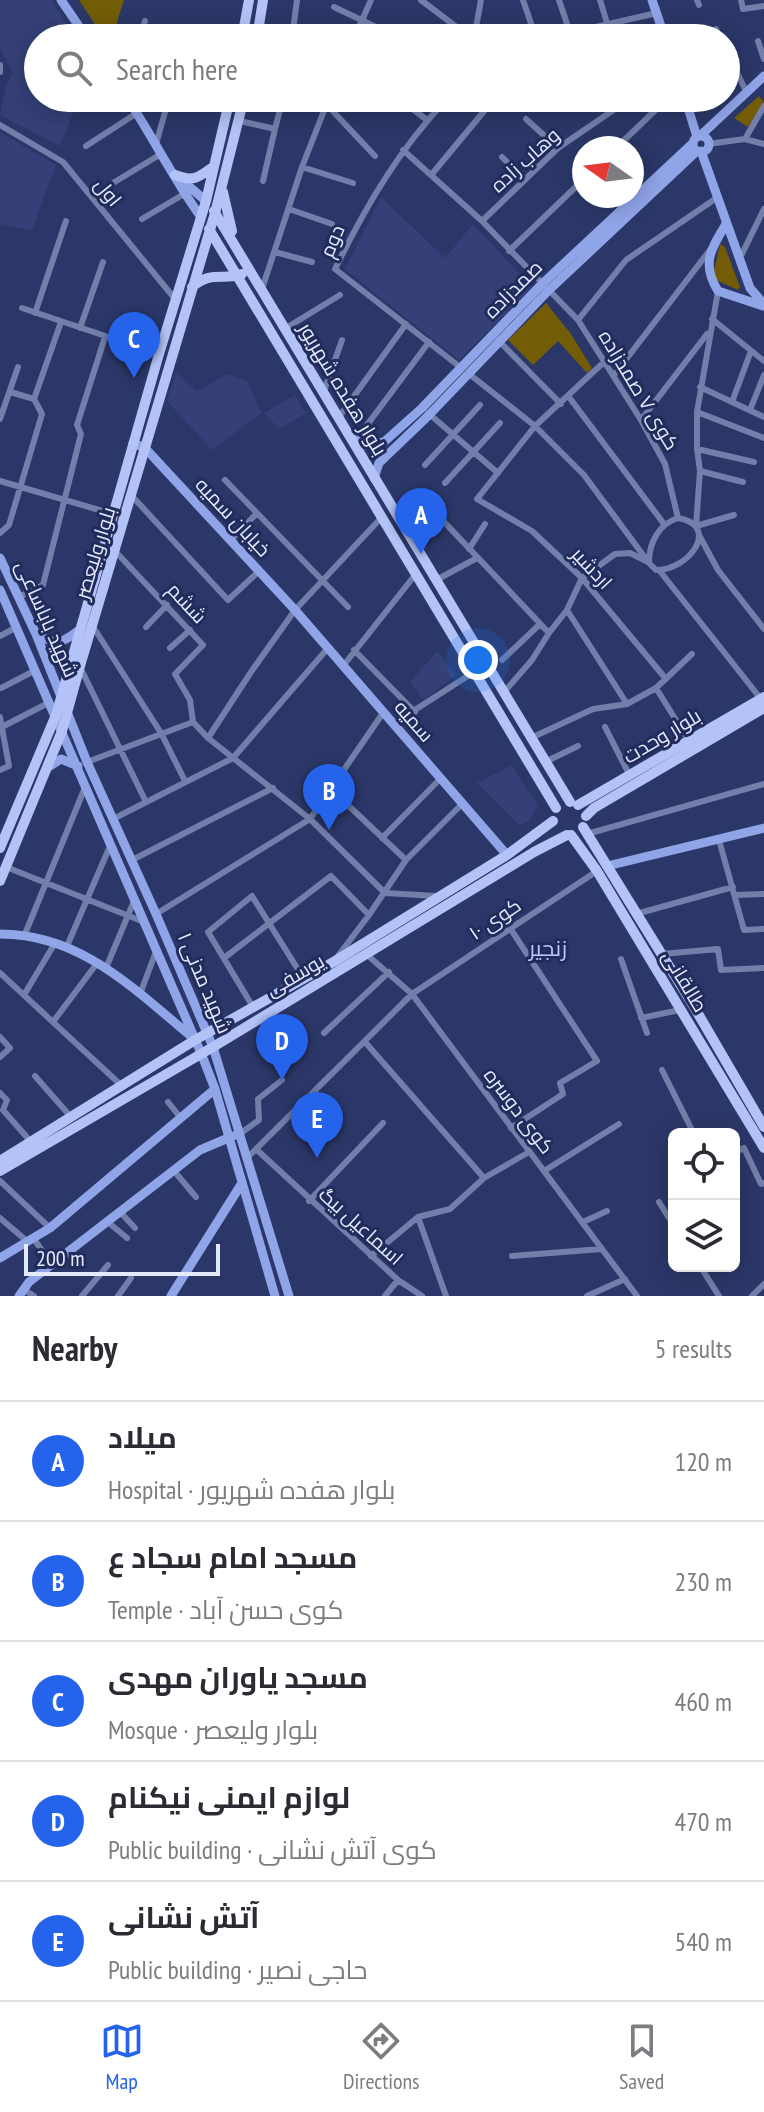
<!DOCTYPE html>
<html lang="en">
<head>
<meta charset="utf-8">
<style>
  :root { --surface:#fff; --page:#f2f2f3; --text:#2b2b33; --muted:#7c7c81; --line:#e1e1e2; --accent:#2563eb }
  body { margin:0; font-family:"PT Sans Narrow",Cairo,sans-serif; background:var(--page); color:var(--text) }
  .controls { position:absolute; right:24px; bottom:24px; display:grid; overflow:hidden; border-radius:12px; box-shadow:0 4px 20px #0003 }
  .controls button { width:72px; height:72px; display:grid; place-items:center; padding:0; border:0; border-bottom:2px solid var(--line); background:var(--surface); color:var(--text); font:40px sans-serif }
  .compass { position:absolute; left:572px; top:136px; width:72px; height:72px; border-radius:50%; background:var(--surface); box-shadow:0 4px 20px #0003; rotate:284deg }
  .scale { position:absolute; left:24px; bottom:20px; width:196px; box-sizing:border-box; padding-left:8px; border:4px solid #e4eafc; border-top:0; font-size:22px; line-height:28px; white-space:nowrap; color:#e4eafc; -webkit-text-stroke:6px #222c5c; paint-order:stroke }
  .you { position:absolute; left:478px; top:660px; width:28px; height:28px; margin:-20px; border:6px solid #fff; border-radius:50%; background:#1a73e8; box-shadow:0 0 0 12px #1a73e833 }
  .badge { display:grid; place-items:center; width:52px; height:52px; border-radius:50%; background:var(--accent); color:#fff; font-size:26px; font-weight:700 }
  .pin { position:absolute; translate:-50% -66px; filter:drop-shadow(0 2px 4px #0008) }
  .pin::after { content:''; position:absolute; top:42px; width:28px; height:24px; background:inherit; clip-path:polygon(0 0,100% 0,50% 100%) }
  .list { margin:0; padding:0; list-style:none }
  h2 { display:flex; justify-content:space-between; align-items:center; height:104px; margin:0; padding:0 32px; font-size:34px }
  h2 small { font-size:26px; font-weight:400; color:var(--muted) }
  .list li { display:grid; grid-template-columns:52px 1fr auto; gap:24px; align-items:center; box-sizing:border-box; height:120px; padding:0 32px; border-top:2px solid var(--line) }
  .list b { display:block; font-size:30px; white-space:nowrap }
  .list p { margin:0; font-size:26px; white-space:nowrap; color:var(--muted) }
  .list em { font-size:26px; font-style:normal; color:var(--muted) }
  .icon { flex:none; width:44px; height:44px; fill:none; stroke:currentColor; stroke-width:2; stroke-linecap:round; stroke-linejoin:round }
  .map { position:relative; flex:none; width:764px; height:1296px; overflow:hidden }
  .search { position:absolute; background:var(--surface); box-shadow:0 4px 20px #0003; left:24px; right:24px; top:24px; height:88px; display:flex; align-items:center; gap:20px; box-sizing:border-box; padding:0 28px; border-radius:44px; color:var(--muted); font-size:30px }
  .sheet { height:704px; background:var(--surface) }
  nav { display:flex; justify-content:space-around; align-items:center; box-sizing:border-box; height:112px; border-top:2px solid var(--line); background:var(--surface); font-size:22px; color:var(--muted) }
  nav a { display:grid; justify-items:center; gap:4px }
  nav .on { color:var(--accent) }
  .map>svg:first-child { display:block }
  .built { fill:#344077 }
  .green { fill:#725c06 }
  .lines { fill:none; stroke-linecap:round; stroke-linejoin:round }
  .street { stroke:#727faa; stroke-width:6 }
  .secondary { stroke:#90a4e8; stroke-width:9 }
  .primary { stroke:#b3c3f8; stroke-width:10 }
  .labels { text-anchor:middle; dominant-baseline:central; stroke-width:6; stroke-linejoin:round; paint-order:stroke }
  .street-label { font-size:20px; fill:#e4eafc; stroke:#222c5c }
  .neighbourhood-label { font-size:22px; fill:#bac9f8; stroke:#222c5c }
</style>
</head>
<body>
<div class="map">
<svg width="764" height="1296" viewBox="0 0 764 1296">
  <rect width="100%" height="100%" fill="#2b3768"/>
  <path class="built" d="M0,0H51L76,38H38V98H79L60,146L0,115L7,83L13,73L0,49Z
    M0,132L56,165L32,230L0,224Z
    M381,197L445,258L473,224L532,287L459,360L345,269Z
    M176,373L197,391L227,374L248,382L261,413L212,450L167,401Z
    M295,395L306,413L279,429L264,413Z
    M437,651L456,675L424,700L410,682Z
    M512,765L538,806L530,820L520,826L477,783Z"/>
  <path class="green" d="M79,0H124L112,38H104Z
    M759,96L764,102L748,127L734,118Z
    M720,244L725,247L740,287L738,290L716,280L714,271Z
    M546,303L571,334L592,368L587,373L558,341L533,365L508,340Z"/>
  <g class="lines">
    <path class="street" d="M421,0L471,38
      M523,0L536,38
      M559,0L570,33
      M600,0L607,23
      M697,0L699,5
      M741,0L743,9L764,6
      M334,7L397,37
      M716,29L720,38
      M325,34L333,38
      M139,38L145,21
      M186,38L189,28
      M292,38L297,0
      M354,38L371,0
      M474,38L481,0
      M547,38L657,13
      M758,41L764,59
      M726,50L746,91
      M0,65V72
      M448,98C399,149 366,206 335,269L460,367
      M401,100L427,120
      M326,104L375,156
      M526,119L558,148
      M240,121L275,129L263,181
      M0,125L63,162L175,299
      M275,129L283,98
      M745,139L764,106
      M156,144L169,98
      M708,144L745,139L764,144
      M86,146L137,113
      M616,148L668,98
      M403,150L482,221L578,320L641,420L665,464L678,518
      M502,157L525,180
      M302,167L353,183
      M432,174L495,98
      M113,183L161,154
      M289,209L332,224
      M142,219L184,194
      M482,221L558,148L631,98
      M509,251L584,179
      M275,252L312,262
      M739,260L764,209
      M262,289L302,167L329,98
      M718,291L697,412V449L700,471L696,526L734,515
      M22,308L159,354
      M35,313L66,221
      M712,319L764,361
      M578,320L626,260L718,197
      M80,328L103,262
      M286,328L340,295
      M498,340L561,404
      M123,342L130,322
      M604,362L535,426L477,499L532,531L582,578L666,679
      M468,373L535,426L584,475L649,563
      M614,375L710,250
      M700,387L764,417
      M324,391L342,340
      M10,392L34,399
      M569,397L664,524
      M34,399L61,322
      M732,402L751,351
      M750,410L764,375
      M697,412L764,438
      M428,413L498,473
      M339,417L406,324
      M0,419L18,367
      M641,420L707,334
      M364,429L429,342
      M697,449L754,462
      M425,465L480,405
      M700,471L743,482
      M225,480L257,513
      M0,481L113,514
      M445,483L500,423
      M131,495L228,600L259,571
      M429,506L549,633
      M678,518C722,526 688,571 656,570L649,563C649,542 659,524 678,518Z
      M0,533L9,525L42,414L34,399
      M699,535L718,570L764,629
      M230,541L257,513L348,607
      M469,549L485,524
      M115,551L203,645L175,674L190,700L193,722
      M659,570L761,699
      M438,579L477,558
      M19,597L43,585L81,434L77,425L105,337
      M567,610L627,704
      M92,625L161,733L185,781
      M146,627L167,605
      M0,636L17,627
      M170,648L190,630
      M354,650L415,712
      M502,660L540,624
      M343,666L415,575
      M81,669L146,802
      M1,688L36,670
      M656,688L689,741
      M505,691L532,660L549,633L567,610L582,578L615,554L630,553L646,561
      M0,717L9,766L0,770
      M193,722L208,738L310,819L385,893L436,896
      M393,724L474,672
      M605,727L630,776
      M0,728L50,702
      M533,737L593,709L627,704L656,688L692,654
      M208,738L251,672L295,610L381,518
      M547,761L578,746
      M87,762L193,722
      M332,790L406,860
      M113,819L233,758L328,648
      M587,834L764,784
      M382,838L440,779
      M719,840L744,930L764,929
      M132,860L273,788
      M6,867L144,922
      M735,895L764,894
      M156,914L310,819L383,713
      M636,914L733,887
      M510,928L597,1061L560,1083L563,1094L511,1128
      M25,934L86,785
      M67,946L110,846
      M366,954L412,994L637,1296
      M662,954L718,949L721,970L764,968
      M338,956L369,915L406,860L462,804
      M224,958L331,876L369,915
      M621,959L647,1033
      M106,968L134,901
      M0,973L122,1086
      M140,994L157,949
      M24,995L55,943
      M253,1007L208,932L252,896L304,979
      M641,1018L680,1010
      M53,1022L98,962
      M324,1033L389,972
      M0,1037L10,1048L0,1057
      M365,1042L484,1178
      M662,1070L694,1134
      M35,1076L71,1117
      M0,1093L7,1100L3,1110L32,1143
      M168,1102L180,1117
      M241,1133L259,1120L258,1099L282,1080
      M256,1149L412,994L597,871
      M734,1153L744,1148L761,1184L764,1183
      M248,1157L256,1149L398,1280L422,1296
      M174,1171L196,1197
      M544,1171L619,1124
      M0,1181L50,1228
      M309,1201L383,1123
      M659,1202L674,1226
      M121,1213L135,1228
      M418,1217L446,1296
      M0,1218L28,1242
      M583,1222L607,1211
      M109,1223L127,1238
      M34,1239L52,1265
      M371,1256L418,1217L450,1209L484,1178L529,1152
      M512,1256L602,1249
      M700,1266L719,1296
      M23,1289L34,1296
      M82,1296L108,1265
      M118,1296L131,1278
      M385,1296L398,1280
      M587,1296L625,1279
      M752,1296L764,1284"/>
    <path class="secondary" d="M61,0L87,38
      M652,0L665,38
      M127,98C153,137 174,180 201,217
      M685,98L697,137
      M700,136L764,76
      M693 144a8 8 0 1 1 16 0a8 8 0 1 1-16 0Z
      M701,151L750,288L764,304
      M178,177L206,201
      M726,224C711,249 701,263 718,291L763,306
      M354,439L365,445L384,442L422,408L542,284L693,143
      M133,443L145,448L295,610L507,855
      M374,478L379,463L429,415L548,291L697,151
      M0,558L36,634L87,762L156,914L213,1047L289,1296
      M0,590L201,1053L215,1089L275,1296
      M37,634C57,647 62,643 79,630
      M47,768L61,759L78,766
      M607,866L764,828
      M0,934C81,934 134,989 193,1038
      M0,1258L50,1228L215,1089
      M19,1296L29,1282L200,1150L233,1136
      M171,1296L242,1183"/>
    <path class="primary" d="M242,38L249,0
      M257,38L263,0
      M175,175C193,182 198,178 213,167
      M223,192L232,231
      M214,211L570,802
      M209,229L556,808
      M192,287C212,270 224,281 242,274
      M578,805L764,697
      M586,816L594,808L764,708
      M583,827L693,1005L764,1127
      M571,835L597,871L764,1148
      M0,848L56,715L159,354L206,201L230,98
      M0,881L62,731L80,666L215,213L244,98
      M0,1161L195,1040L335,961L507,855L553,821
      M0,1171L213,1047L534,852L567,835"/>
  </g>
  <g class="labels">
    <g class="street-label">
      <text transform="translate(525 160) rotate(-42)">وهاب زاده</text>
      <text transform="translate(108 192) rotate(51)">اول</text>
      <text transform="translate(332 241) rotate(-67)">دوم</text>
      <text transform="translate(513 289) rotate(-45)">صمدزاده</text>
      <text transform="translate(343 389) rotate(59)">بلوار هفده شهریور</text>
      <text transform="translate(639 390) rotate(59)">کوی ۷ صمدزاده</text>
      <text transform="translate(233 517) rotate(47)">خیابان سمیه</text>
      <text transform="translate(95 553) rotate(-73)">بلوار ولیعصر</text>
      <text transform="translate(592 568) rotate(47)">اردشیر</text>
      <text transform="translate(187 603) rotate(47)">ششم</text>
      <text transform="translate(47 619) rotate(66)">شهید باباساعی</text>
      <text transform="translate(414 721) rotate(49)">سمیه</text>
      <text transform="translate(662 736) rotate(-31)">بلوار وحدت</text>
      <text transform="translate(495 919) rotate(-34)">کوی ۱۰</text>
      <text transform="translate(295 975) rotate(-30)">یوسفی</text>
      <text transform="translate(685 981) rotate(59)">طالقانی</text>
      <text transform="translate(205 983) rotate(67)">شهید مدنی ۱</text>
      <text transform="translate(519 1111) rotate(53)">کوی دوسره</text>
      <text transform="translate(361 1226) rotate(42)">اسماعیل بیگ</text>
    </g>
    <g class="neighbourhood-label">
      <text x="548" y="948">زنجیر</text>
    </g>
  </g>
</svg>
<div class="controls">
<button><svg class="icon" aria-label="locate" viewBox="0 0 24 24"><circle cx="12" cy="12" r="6"/><path d="M12 2v4M12 18v4M2 12h4M18 12h4"/></svg></button>
<button><svg class="icon" aria-label="layers" viewBox="0 0 24 24"><path d="M12 4l9 5-9 5-9-5zM3 14l9 5 9-5"/></svg></button>
</div>
<svg class="compass" viewBox="-18 -18 36 36"><path d="M0-13l5 13h-10z" fill="#e53935"/><path d="M0 13l5-13h-10z" fill="#7c7c81"/></svg>
<div class="scale">200 m</div>
<div class="you"></div>
<div class="pin badge" style="left:421px;top:554px">A</div>
<div class="pin badge" style="left:329px;top:830px">B</div>
<div class="pin badge" style="left:134px;top:378px">C</div>
<div class="pin badge" style="left:282px;top:1080px">D</div>
<div class="pin badge" style="left:317px;top:1158px">E</div>
<div class="search"><svg class="icon" aria-label="search" viewBox="0 0 24 24"><circle cx="10" cy="10" r="6"/><path d="M15 15l6 6"/></svg>Search here</div>
</div>
<section class="sheet">
<h2>Nearby<small>5 results</small></h2>
<ul class="list">
<li><span class="badge">A</span><div><b>میلاد</b><p>Hospital · بلوار هفده شهریور</p></div><em>120 m</em></li>
<li><span class="badge">B</span><div><b>مسجد امام سجاد ع</b><p>Temple · کوی حسن آباد</p></div><em>230 m</em></li>
<li><span class="badge">C</span><div><b>مسجد یاوران مهدی</b><p>Mosque · بلوار ولیعصر</p></div><em>460 m</em></li>
<li><span class="badge">D</span><div><b>لوازم ایمنی نیکنام</b><p>Public building · کوی آتش نشانی</p></div><em>470 m</em></li>
<li><span class="badge">E</span><div><b>آتش نشانی</b><p>Public building · حاجی نصیر</p></div><em>540 m</em></li>
</ul>
</section>
<nav>
<a class="on"><svg class="icon" aria-label="map" viewBox="0 0 24 24"><path d="M3 6l6-2 6 2 6-2v14l-6 2-6-2-6 2zM9 4v14M15 6v14"/></svg>Map</a>
<a><svg class="icon" aria-label="directions" viewBox="0 0 24 24"><path d="M12 3l9 9-9 9-9-9zM9 14v-3h6M13 9l2 2-2 2"/></svg>Directions</a>
<a><svg class="icon" aria-label="saved" viewBox="0 0 24 24"><path d="M7 4h10v16l-5-4-5 4z"/></svg>Saved</a>
</nav>
</body>
</html>
